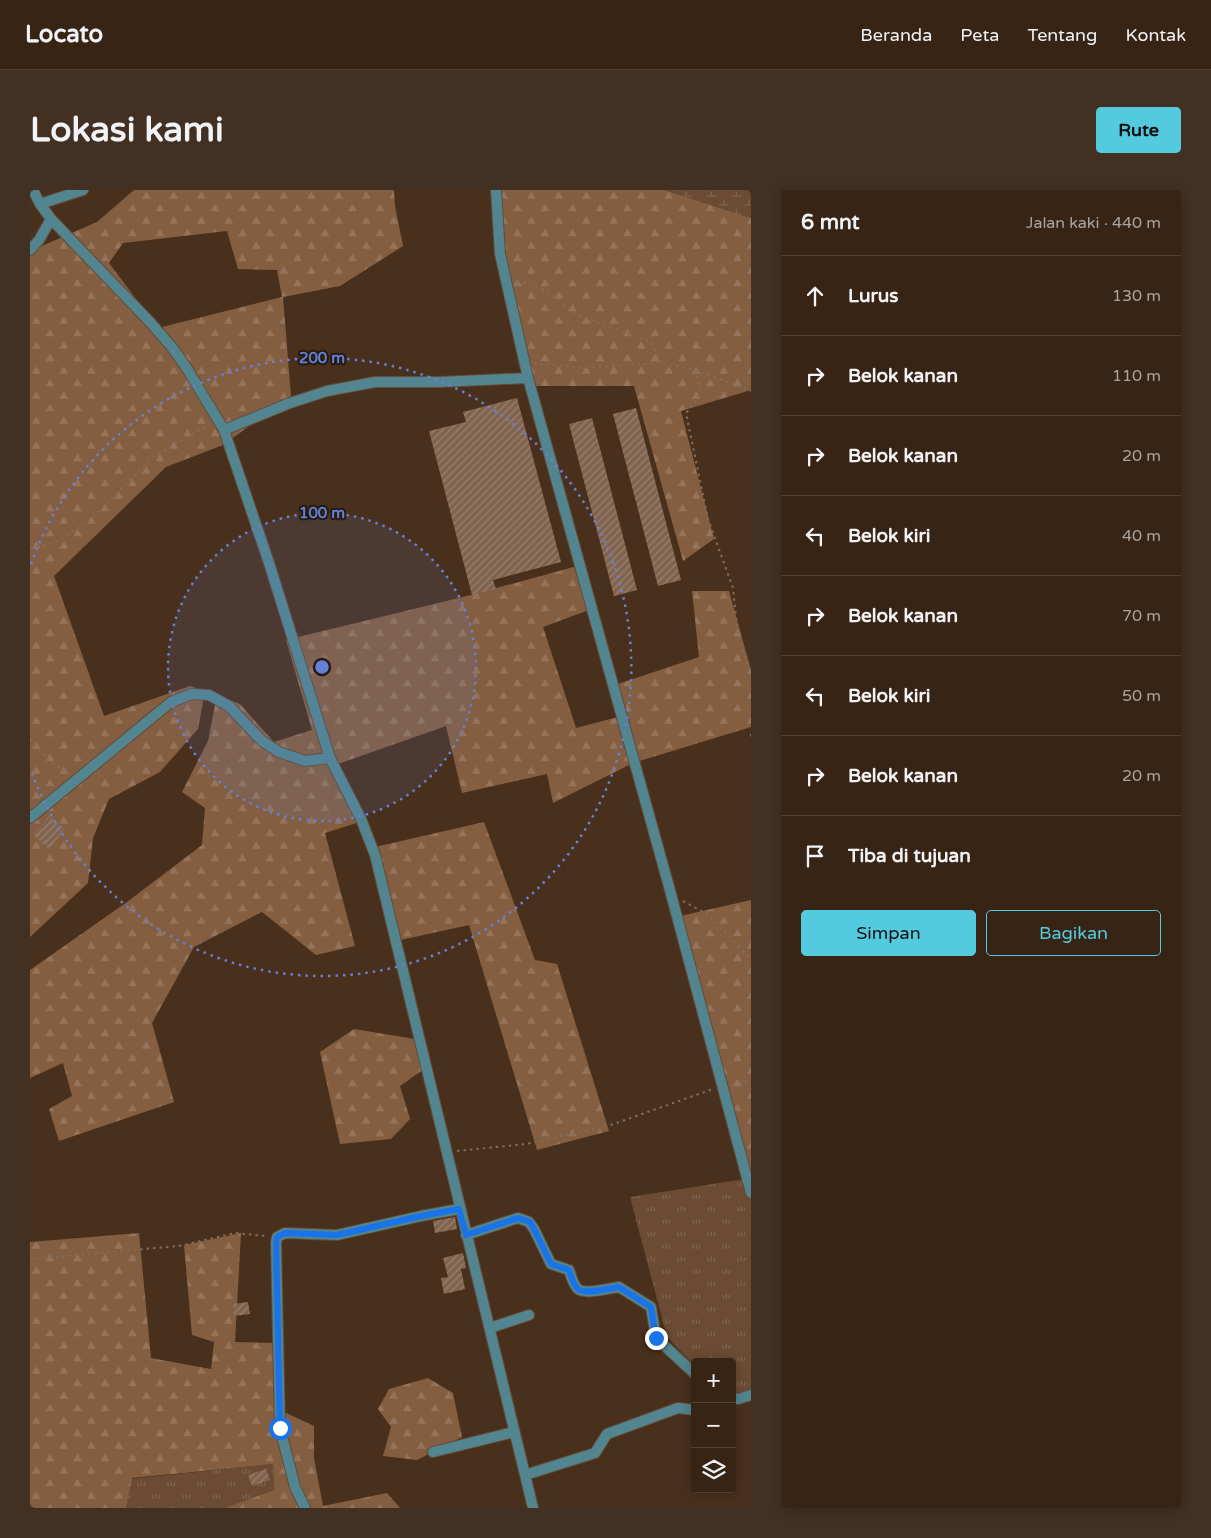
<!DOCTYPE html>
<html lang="id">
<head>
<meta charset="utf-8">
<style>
  :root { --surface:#372415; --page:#423022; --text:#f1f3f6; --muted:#aaa4a0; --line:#514134; --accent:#54cade }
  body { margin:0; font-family:"Varela Round",sans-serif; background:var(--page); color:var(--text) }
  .controls { position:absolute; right:15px; bottom:15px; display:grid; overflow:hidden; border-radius:5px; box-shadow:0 2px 12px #0003 }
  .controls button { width:45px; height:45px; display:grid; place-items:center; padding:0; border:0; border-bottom:1px solid var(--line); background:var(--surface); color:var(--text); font:25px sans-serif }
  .stop { position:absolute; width:15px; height:15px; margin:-11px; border:4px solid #1a73e8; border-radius:50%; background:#fff }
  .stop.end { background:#1a73e8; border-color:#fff; box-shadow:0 1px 5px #0008 }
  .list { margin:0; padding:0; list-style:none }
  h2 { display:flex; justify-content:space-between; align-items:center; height:65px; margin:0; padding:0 20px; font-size:21px }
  h2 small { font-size:16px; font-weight:400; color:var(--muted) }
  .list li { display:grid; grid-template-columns:32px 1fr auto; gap:15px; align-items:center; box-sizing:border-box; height:80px; padding:0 20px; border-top:1px solid var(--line) }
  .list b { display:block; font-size:19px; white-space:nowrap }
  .list em { font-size:16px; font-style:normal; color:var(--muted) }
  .actions { display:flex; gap:10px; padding:15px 20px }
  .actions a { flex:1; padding:11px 0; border:1px solid var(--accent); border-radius:5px; text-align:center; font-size:18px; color:var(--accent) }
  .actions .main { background:var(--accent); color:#111 }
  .icon { flex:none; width:28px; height:28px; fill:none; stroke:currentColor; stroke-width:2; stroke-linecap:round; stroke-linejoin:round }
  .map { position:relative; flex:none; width:721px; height:1318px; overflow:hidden; border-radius:5px }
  header { display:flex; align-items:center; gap:30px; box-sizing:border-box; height:70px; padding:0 25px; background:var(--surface); border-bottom:1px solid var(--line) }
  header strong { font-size:24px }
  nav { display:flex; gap:28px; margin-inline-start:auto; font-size:18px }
  .intro { display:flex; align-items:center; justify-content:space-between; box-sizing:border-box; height:120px; padding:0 30px }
  h1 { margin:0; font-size:35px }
  .button { padding:12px 22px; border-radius:5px; background:var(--accent); color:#111; font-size:18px; font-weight:700 }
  main { display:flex; gap:30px; padding:0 30px }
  aside { flex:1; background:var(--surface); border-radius:5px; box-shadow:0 2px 12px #0003 }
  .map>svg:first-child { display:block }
  .grass { fill:url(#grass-tufts) }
  .forest { fill:url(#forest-firs); fill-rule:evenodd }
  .wetland { fill:url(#wetland-marsh) }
  .building { fill:url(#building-hatch) }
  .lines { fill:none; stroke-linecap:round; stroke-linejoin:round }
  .minor-casing { stroke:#634c39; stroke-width:12 }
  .path { stroke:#816c5a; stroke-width:2; stroke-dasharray:2.5 4; stroke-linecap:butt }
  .minor { stroke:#52858f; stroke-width:10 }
  .route { stroke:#1a73e8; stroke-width:6 }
  .ring { fill:none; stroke:#6580d5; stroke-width:2.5; stroke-dasharray:2.5 5 }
  .centre { fill:#6580d5; stroke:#261b12; stroke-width:2.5 }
  .ring-label { font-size:15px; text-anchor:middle; font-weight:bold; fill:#6580d5; stroke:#261b12; stroke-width:4; stroke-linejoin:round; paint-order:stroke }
</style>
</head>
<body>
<header>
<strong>Locato</strong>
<nav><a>Beranda</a><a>Peta</a><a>Tentang</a><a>Kontak</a></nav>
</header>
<div class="intro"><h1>Lokasi kami</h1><a class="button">Rute</a></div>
<main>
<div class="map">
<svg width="721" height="1318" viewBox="0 0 721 1318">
  <defs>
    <pattern id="grass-tufts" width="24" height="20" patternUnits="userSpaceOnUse" patternTransform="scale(1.25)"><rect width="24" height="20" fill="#6b4b33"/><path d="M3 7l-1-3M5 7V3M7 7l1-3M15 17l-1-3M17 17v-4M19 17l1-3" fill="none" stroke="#806450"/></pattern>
    <pattern id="forest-firs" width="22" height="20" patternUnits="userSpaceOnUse" patternTransform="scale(1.25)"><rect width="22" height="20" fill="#845e40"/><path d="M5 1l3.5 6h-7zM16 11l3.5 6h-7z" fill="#96745b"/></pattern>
    <pattern id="wetland-marsh" width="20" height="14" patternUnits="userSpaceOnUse" patternTransform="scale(1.25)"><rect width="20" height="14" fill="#6b4b33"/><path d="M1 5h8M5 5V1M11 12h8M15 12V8" fill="none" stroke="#806450"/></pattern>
    <pattern id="building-hatch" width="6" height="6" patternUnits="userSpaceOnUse" patternTransform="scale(1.25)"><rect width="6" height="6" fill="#81644f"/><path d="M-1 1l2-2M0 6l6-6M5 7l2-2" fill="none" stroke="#99816f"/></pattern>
  </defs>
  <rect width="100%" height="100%" fill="#49301c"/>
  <path class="grass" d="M721,988V1204L702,1208V1172H665V1176L637,1147L600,1007Z
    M243,1274L244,1300L195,1318H96L101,1289Z"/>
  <path class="forest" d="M104,0H364L365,16L373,56L310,96L253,107L261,206L193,255L136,277L24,386L74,526L160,496L175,501L168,539L130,582L79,609L63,648L58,693L0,747V61L67,32ZM197,41L208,79L247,80L252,107L128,138L79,73L93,53Z
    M465,0H635L721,28V200L651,221L684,349L653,371L604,196H498L466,59Z
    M547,376L559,420L513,437L546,538L592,526L585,495L669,467L662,401H699L721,480V537L603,573L523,613L517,584L432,603L416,536L308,574L333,631L295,643L325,756L286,765L232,722L164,757L122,833L144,912L29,951L19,919L42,906L33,873L0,888V780L97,712L172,655L175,618L152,602L178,551L187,505L210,514L244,552L282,540L256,450L441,405Z
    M454,632L505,770L527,774L579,941L507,960L439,735L366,751L345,657Z
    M721,710V988L646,727Z
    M324,839L385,849L394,879L370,896L380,929L361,949L310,954L290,862Z
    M109,1043L121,1168L181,1179L184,1152L162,1145L154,1055L211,1043L205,1152L251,1153L252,1221L284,1236V1268L293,1316L357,1303L370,1318H195L244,1300L243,1274L102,1288L96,1318H0V1052Z
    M398,1188L423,1203L432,1247L387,1270L353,1266L361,1237L348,1219L359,1199Z"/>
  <path class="wetland" d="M635,0H721V28Z"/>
  <path class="building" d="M487,208L531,372L463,390L466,399L442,405L399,241L436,232L433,222Z
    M606,218L651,390L628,396L583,224Z
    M562,228L607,400L584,406L539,234Z
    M19,626L35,639L19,659L3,645Z
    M425,1027L427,1039L405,1043L403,1031Z
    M433,1063L436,1078L431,1079L435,1099L414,1104L411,1088L418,1087L413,1068Z
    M218,1112L220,1124L204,1126L203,1114Z
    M236,1279L240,1290L222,1296L218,1285Z"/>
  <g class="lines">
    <g class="minor-casing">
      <path id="minor" d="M3,0L10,14L21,29L120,132L141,156L156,177L194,240L239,373L300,568L331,629L345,665L503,1318
        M466,0L470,64L498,188L641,704L721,1003
        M10,14L53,0
        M0,60L9,50L21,29
        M194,240L260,213L297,201L345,192H410L498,188
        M0,628L141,512L162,504L179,505L199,516L232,551L249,562L275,571L300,568
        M436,1045L488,1028L499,1032L504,1039L521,1074L539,1080C541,1085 543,1095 548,1099C555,1105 580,1098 589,1097L621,1117L626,1148L665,1184
        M460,1138L499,1125
        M702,1208L708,1209L721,1205
        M403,1262L484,1242
        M495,1285L565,1263L577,1244L648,1218L665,1220
        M275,1318L265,1297L250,1238L246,1053L247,1047L255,1043L307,1045L391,1026L429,1019"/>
    </g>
    <path class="path" d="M487,91L513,99L549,126L621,152L631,173
      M504,173L553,178L631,173L665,179C674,203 671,205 656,223L678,329L703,398L708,446L721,485
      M665,180L721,201
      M0,359L26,352L60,330L124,266L180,234
      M721,544V549
      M0,549L18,570L39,584
      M653,711L677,724L721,769
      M702,894L721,890
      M427,961L496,954L578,936L683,899
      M0,1069L149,1056L205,1043L237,1046"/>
    <use href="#minor" class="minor"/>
  </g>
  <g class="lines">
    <path class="route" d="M250,1238L246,1053L247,1047L255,1043L307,1045L391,1026L429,1019L436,1045L488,1028L500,1032L504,1039L521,1074L539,1080C541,1085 543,1095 548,1099C555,1105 580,1098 589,1097L621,1117L626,1148"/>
  </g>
  <circle cx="292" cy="477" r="154" fill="#6580d5" fill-opacity=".12"/>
  <g class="ring">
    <circle cx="292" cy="477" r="154"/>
    <path d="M1 374A309 309 0 1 1 1 580"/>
  </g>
  <circle cx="292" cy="477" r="8" class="centre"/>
  <g class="ring-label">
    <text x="292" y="173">200 m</text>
    <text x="292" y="328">100 m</text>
  </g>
</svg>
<div class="controls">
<button>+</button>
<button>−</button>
<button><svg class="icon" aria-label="layers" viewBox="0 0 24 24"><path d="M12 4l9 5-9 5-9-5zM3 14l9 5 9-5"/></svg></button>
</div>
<div class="stop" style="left:250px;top:1238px"></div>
<div class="stop end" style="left:626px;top:1148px"></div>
</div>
<aside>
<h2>6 mnt<small>Jalan kaki · 440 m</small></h2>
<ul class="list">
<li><svg class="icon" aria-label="ahead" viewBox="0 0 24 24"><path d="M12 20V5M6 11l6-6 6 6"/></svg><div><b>Lurus</b></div><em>130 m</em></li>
<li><svg class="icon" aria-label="right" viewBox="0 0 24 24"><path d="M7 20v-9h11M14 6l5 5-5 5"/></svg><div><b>Belok kanan</b></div><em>110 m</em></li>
<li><svg class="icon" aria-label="right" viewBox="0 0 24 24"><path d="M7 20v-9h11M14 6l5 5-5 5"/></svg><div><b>Belok kanan</b></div><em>20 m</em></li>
<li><svg class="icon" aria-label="left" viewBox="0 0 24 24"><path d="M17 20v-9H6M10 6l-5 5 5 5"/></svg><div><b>Belok kiri</b></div><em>40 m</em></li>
<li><svg class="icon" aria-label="right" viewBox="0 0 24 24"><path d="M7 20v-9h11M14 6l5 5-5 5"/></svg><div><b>Belok kanan</b></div><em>70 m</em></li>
<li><svg class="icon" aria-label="left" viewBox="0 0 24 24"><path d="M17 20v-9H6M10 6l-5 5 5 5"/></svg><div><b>Belok kiri</b></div><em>50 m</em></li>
<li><svg class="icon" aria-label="right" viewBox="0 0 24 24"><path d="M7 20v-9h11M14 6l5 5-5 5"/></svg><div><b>Belok kanan</b></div><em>20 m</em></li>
<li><svg class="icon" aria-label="arrive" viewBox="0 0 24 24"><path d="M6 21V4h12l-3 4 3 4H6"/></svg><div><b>Tiba di tujuan</b></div></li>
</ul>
<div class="actions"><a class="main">Simpan</a><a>Bagikan</a></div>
</aside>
</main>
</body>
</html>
